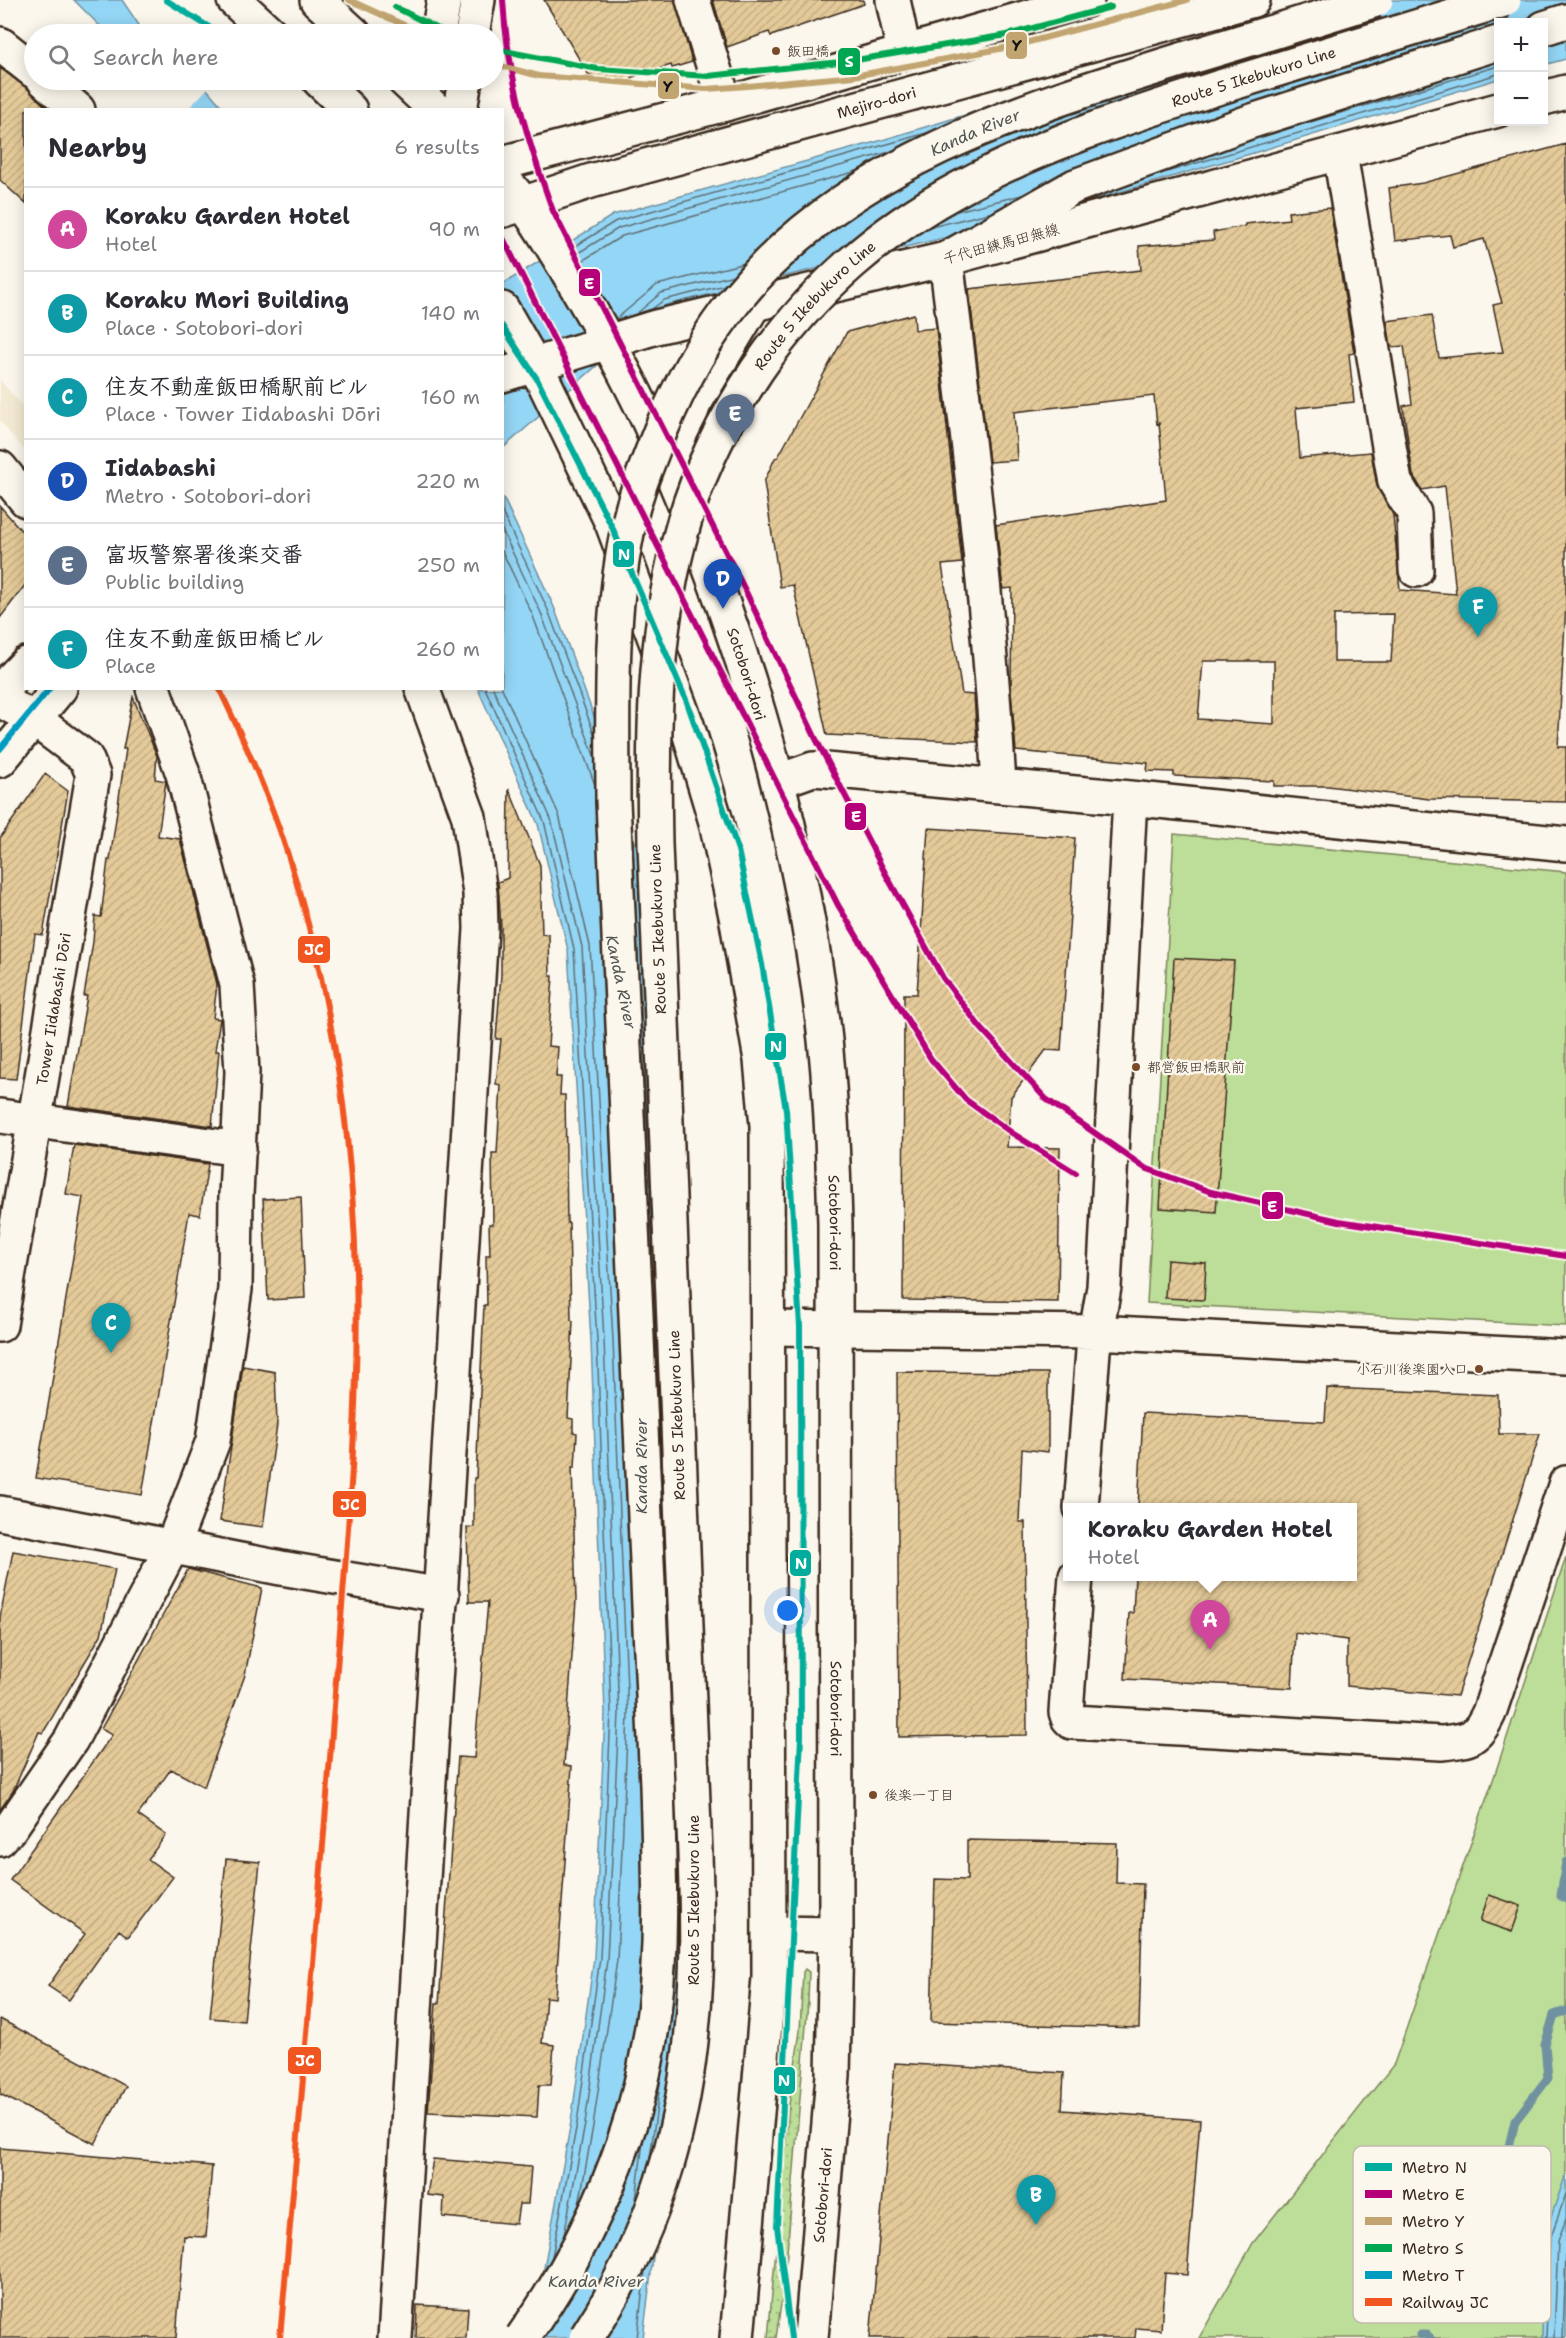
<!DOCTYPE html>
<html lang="en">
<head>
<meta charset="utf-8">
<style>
  :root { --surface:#fff; --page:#f2f2f3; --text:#2b2b33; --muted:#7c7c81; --line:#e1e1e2; --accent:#d1495b }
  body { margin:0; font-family:"Shantell Sans","Klee One",sans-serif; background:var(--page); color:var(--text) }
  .controls { position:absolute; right:18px; top:18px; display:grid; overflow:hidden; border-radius:0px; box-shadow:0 3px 15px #0003 }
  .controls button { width:54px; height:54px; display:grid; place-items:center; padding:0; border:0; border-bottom:2px solid var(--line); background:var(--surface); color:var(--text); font:30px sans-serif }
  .you { position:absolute; left:788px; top:1611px; width:21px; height:21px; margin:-15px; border:4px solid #fff; border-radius:50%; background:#1a73e8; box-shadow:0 0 0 9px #1a73e833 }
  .badge { display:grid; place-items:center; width:39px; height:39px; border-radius:50%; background:var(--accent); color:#fff; font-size:20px; font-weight:700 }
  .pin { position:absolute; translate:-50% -50px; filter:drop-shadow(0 2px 3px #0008) }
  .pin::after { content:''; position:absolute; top:32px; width:21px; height:18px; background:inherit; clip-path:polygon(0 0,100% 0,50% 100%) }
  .popup { position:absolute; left:1063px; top:1503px; width:294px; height:78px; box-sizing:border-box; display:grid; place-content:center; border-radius:0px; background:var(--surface); filter:drop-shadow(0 2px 4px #0005); font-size:20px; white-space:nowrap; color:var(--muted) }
  .popup b { font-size:22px; color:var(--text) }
  .popup::after { content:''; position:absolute; left:50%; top:100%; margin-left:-12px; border:12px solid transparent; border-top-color:var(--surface) }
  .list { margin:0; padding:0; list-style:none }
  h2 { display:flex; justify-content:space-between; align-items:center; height:78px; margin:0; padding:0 24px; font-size:26px }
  h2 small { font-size:20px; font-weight:400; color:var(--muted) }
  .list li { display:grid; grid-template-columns:39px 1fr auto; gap:18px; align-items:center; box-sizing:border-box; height:84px; padding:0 24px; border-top:2px solid var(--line) }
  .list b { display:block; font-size:22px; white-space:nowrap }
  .list p { margin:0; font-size:20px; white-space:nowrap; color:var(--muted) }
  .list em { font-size:20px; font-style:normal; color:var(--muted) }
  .icon { flex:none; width:33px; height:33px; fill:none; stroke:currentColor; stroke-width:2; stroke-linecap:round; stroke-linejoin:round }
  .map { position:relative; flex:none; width:1566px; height:2338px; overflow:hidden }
  .search { position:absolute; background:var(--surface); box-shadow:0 3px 15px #0003; left:24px; top:24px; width:480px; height:66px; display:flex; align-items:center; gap:15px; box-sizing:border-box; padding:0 21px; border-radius:33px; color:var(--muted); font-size:22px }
  .panel { position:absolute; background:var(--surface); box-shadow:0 3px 15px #0003; left:24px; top:108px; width:480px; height:582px; border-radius:0px }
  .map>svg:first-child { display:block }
  .built { fill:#f4ead3 }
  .grass { fill:url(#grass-dots); stroke:#7c845b; stroke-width:1.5 }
  .park { fill:#bcde98; stroke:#7c845b; stroke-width:1.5 }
  .water { fill:#94d6f6; stroke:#7091a0; stroke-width:1.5 }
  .pier { fill:#fbf7ec }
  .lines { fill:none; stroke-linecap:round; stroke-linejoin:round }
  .shore { stroke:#5f6f74; stroke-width:1.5 }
  .stream { stroke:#7091a0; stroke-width:9 }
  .building { fill:url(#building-hatch); stroke:#3b2a1e; stroke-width:1.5; fill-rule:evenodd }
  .minor-casing { stroke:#3b2a1e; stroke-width:38 }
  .major-casing { stroke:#3b2a1e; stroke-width:38 }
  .highway-casing { stroke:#3b2a1e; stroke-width:38 }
  .minor { stroke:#fbf7ec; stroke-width:33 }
  .major { stroke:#fbf7ec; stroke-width:33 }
  .highway { stroke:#fbf7ec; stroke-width:33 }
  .highway-bridge-casing { stroke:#3b2a1e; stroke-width:38; stroke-linecap:butt }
  .highway-bridge { stroke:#fbf7ec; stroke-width:33 }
  .rail-1-casing { stroke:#fbf7ec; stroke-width:10 }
  .rail-1 { stroke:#f15620; stroke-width:6 }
  .metro-1-casing { stroke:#fbf7ec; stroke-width:10 }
  .metro-2-casing { stroke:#fbf7ec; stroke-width:10 }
  .metro-3-casing { stroke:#fbf7ec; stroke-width:10 }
  .metro-4-casing { stroke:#fbf7ec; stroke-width:10 }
  .metro-5-casing { stroke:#fbf7ec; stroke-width:10 }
  .metro-1 { stroke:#00ac9b; stroke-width:6 }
  .metro-2 { stroke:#b6007a; stroke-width:6 }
  .metro-3 { stroke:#c1a470; stroke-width:6 }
  .metro-4 { stroke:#00a651; stroke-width:6 }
  .metro-5 { stroke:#009bbf; stroke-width:6 }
  .bus-dot { fill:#7a4b2a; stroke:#fbf7ec; stroke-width:2 }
  .labels { text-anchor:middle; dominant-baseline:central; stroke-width:5; stroke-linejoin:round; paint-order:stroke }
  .bus-label { font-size:14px; fill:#3b2a1e; stroke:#fbf7ec; text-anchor:start }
  .street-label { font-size:15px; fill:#3b2a1e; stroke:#fbf7ec }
  .water-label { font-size:16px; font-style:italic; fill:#515554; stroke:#fbf7ec }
  .key { fill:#fbf7ec; stroke:#c1baae; stroke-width:1.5 }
  .key-label { font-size:16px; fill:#3b2a1e }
  .line-badge { stroke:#fbf7ec; stroke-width:2 }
  .badge-label { font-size:16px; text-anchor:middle; font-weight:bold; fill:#fff }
  .pale-badge-label { font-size:16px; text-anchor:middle; font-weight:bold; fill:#111 }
</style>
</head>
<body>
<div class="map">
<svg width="1566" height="2338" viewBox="0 0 1566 2338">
  <defs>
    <pattern id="grass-dots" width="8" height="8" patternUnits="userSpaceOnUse" patternTransform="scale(1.5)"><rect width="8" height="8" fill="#bcde98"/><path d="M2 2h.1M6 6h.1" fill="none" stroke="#a2bf83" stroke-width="1.8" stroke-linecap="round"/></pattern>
    <pattern id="building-hatch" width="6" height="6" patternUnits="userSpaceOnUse" patternTransform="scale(1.5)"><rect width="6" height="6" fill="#e4ca99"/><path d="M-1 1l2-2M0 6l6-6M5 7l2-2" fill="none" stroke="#c4ae83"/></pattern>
  </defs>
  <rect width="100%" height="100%" fill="#fbf7ec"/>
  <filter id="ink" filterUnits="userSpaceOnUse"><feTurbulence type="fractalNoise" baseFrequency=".0167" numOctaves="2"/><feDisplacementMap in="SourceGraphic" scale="12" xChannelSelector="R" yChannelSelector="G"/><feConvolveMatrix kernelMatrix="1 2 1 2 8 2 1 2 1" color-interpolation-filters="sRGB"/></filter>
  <g filter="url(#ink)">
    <path class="built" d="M0,380L25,409V451L0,421Z"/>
    <path class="grass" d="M805,1969L809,1972L808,2002L785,2277L776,2338H768L789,2105L800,2031L803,1972Z"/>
    <path class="park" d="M1174,834L1566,872V1326L1147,1303Z
      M1566,1557V2338H1199L1253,2243L1394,2064L1494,1777Z"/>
    <path class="water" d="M74,0H122L145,34H108Z
      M1344,0H1566V59L1544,65V22H1498V79L1250,154L1051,212L666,305L503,448V284L613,215L879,141Z
      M145,80H199L224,109H168Z
      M503,497L554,607L622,793L661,942L684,2007L643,2338H531L571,2122L594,1958L605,1713L591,1341L568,950L538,824L478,689L502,688Z
      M1566,2174V2338H1542L1544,2237Z"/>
    <path class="pier" d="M153,80H203L209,87L188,109L164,110L147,87Z"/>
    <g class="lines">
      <path class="shore" d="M1270,134L1498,66
        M1160,174L1498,74
        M957,211L1022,195
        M931,227L993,212
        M574,247L616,221L930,132
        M578,253L619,228L893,151
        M582,261L622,236L861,170
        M652,309L664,300L725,285
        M635,315L661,293L734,275
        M616,319L657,285L745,263
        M502,512L548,610L595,736
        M502,530L541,613L595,758
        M502,551L533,616L595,785
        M485,688L544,821L574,949L597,1341L611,1713L600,1958L577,2123L552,2257
        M493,688L551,819L582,947L604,1340L619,1714L607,1960L585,2124L564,2235
        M502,688L559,815L590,946L613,1340L628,1715L617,1960L593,2126L579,2205
        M637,941L653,1236
        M650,2158L661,2076
        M636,2200L643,2141
        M637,2338L645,2271
        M1546,2338L1550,2239L1566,2194
        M1554,2338L1558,2241L1566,2219
        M1563,2338L1566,2252"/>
      <path class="stream" d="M1566,1862L1561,1896L1566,1899
        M1410,2281L1418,2250L1444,2209L1476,2189L1507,2155L1515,2121L1548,2078L1545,2045L1554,2015L1566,2011
        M1421,2335H1427L1430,2338"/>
    </g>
    <path class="building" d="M544,0H675L692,62L672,68L671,65L611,84L588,74Z
      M713,0H863L864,4L771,36L769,32L727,47Z
      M0,68L27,88L49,110H26V204L0,180Z
      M1566,144V605L1558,747H1566V802L1429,799L1328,786H1274V781L1174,776V772L1147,771L1148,763L1016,751L1011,691L1012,588L1003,589L996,525L1166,500L1159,423L1157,424L1154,396L1014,412L1017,460L989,462L969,289L1141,270L1139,246L1214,240L1213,232L1245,226V224L1289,219L1288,212L1330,208L1354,353L1349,354L1354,402L1296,408L1300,458L1371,452L1377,486L1393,515L1400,590L1456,594L1445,486L1422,490L1413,475L1403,406L1412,404L1404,346L1391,347L1387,321L1432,315L1439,358L1503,352L1493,305L1502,303L1484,239L1453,247L1450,235L1395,241L1389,188L1423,183ZM1394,614L1391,662H1334V615ZM1203,661H1274V724L1198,719Z
      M914,314L915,330L936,328L962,563L942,565L962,694L974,695L977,742L827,735L793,585L780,587L764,482L775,458L778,457L847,332Z
      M0,506L26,536V584L0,618Z
      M133,697L157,756L155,779L166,781L158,836L180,839L217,984L213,1018L220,1019L215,1051H219L212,1126L68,1106L87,996H84L93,942L95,916L101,917L108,860H110L126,749H123Z
      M45,774L68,791L43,935L35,934L16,1079L0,1078V838Z
      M509,789L540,865L542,934L549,935L550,976H553L548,1046L558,1047L556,1077H561L560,1095H565L567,1223H569L571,1320L573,1321L568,1418L573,1419V1432L577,1433L575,1467H572L576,1601L564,1765L572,1766L555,1998L546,1997L542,2043L554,2045L551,2085H539L537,2117L428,2112L436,2003H439L458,1757L474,1758L488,1602H469L467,1528L474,1527V1478H476L484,1305H487L486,1255H490L489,1224H493L492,1153H497L501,1085L496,1084L501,1039H496L501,975V928L498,882L508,878Z
      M928,828L1075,838L1061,1051L1046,1050L1011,1097L1007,1147L1060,1148L1058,1302L903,1300L904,994H917Z
      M1174,958L1234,961L1216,1212L1160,1208Z
      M74,1145L208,1164L200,1215L189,1213L142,1495L36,1478L83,1197L66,1194Z
      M301,1197L305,1298L268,1300L263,1199Z
      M1167,1260L1206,1263L1204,1300L1165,1298Z
      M243,1366L275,1372L277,1424L263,1527L220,1521Z
      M897,1372L1048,1373V1452L1022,1449L1019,1522H1025L1027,1735L899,1737Z
      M1327,1388L1498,1395L1499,1434H1540L1457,1696L1347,1686V1640L1295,1633L1292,1688L1125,1679L1129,1613H1133L1135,1576H1353V1508H1138L1143,1413L1325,1422Z
      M13,1551L115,1569L101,1635L43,1733L39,1732L13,1791L0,1810V1617Z
      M188,1569L262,1588L245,1675L204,1787L171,1769L138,1815L166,1835L148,1859L173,1877L128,1937L119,1930L69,2000L48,1986L85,1934L10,1880L112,1735L101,1729Z
      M967,1840L1117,1843L1116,1883L1143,1884L1139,2028L931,2022L935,1879L967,1880Z
      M226,1859L260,1862L244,2021L210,2018Z
      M1489,1895L1521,1906L1512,1932L1480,1921Z
      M0,2019L126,2086L95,2144L0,2094Z
      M895,2063L1064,2073L1062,2110L1200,2120L1187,2275L1165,2273L1161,2330L1136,2328L1135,2338H870Z
      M0,2148L212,2166L206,2237L184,2236L176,2338H0Z
      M433,2159L531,2167L528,2204H519L516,2224L443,2217L444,2197L427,2195Z
      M417,2305L468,2308L466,2338H416Z"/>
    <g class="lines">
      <g class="minor-casing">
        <path id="minor" d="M693,0L725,104
          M893,0L904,52
          M0,44L34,71
          M44,80L78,110
          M1340,154L1395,482L1414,513L1416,570
          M946,259C968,434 989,609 999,785
          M0,468L26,500
          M0,700L34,719L86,758L93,775L0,1325
          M779,781L813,769L826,770L1130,798L1566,844
          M0,1116L239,1149
          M769,1328L1096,1332L1566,1357
          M1081,1508L1093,1351L1104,1287L1130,798
          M0,1513L281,1568L442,1595
          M1076,1576L1066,1712L1068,1718L1072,1722L1441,1743C1470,1740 1476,1740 1489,1713L1566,1483
          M0,1839L11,1827L71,1740L172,1547L213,1441L235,1289L236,1195L242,1072L237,985L183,774L153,688
          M395,2338L481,929L480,893L469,817L422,688"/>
      </g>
      <g class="major-casing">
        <g id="major">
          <path d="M234,0L271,34"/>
          <path d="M317,0L354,34"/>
          <path d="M438,34L444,0"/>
          <path d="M472,34L478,0"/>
          <path d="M319,80L350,110"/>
          <path d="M404,80L436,110"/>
          <path d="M1544,98L1566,92"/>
          <path d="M460,110L465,80"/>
          <path d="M502,163L725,104L1087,0"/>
          <path id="s1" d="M502,178C530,208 551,244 572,279C600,326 626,373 649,422C737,615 797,811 823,1022C831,1089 833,1157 835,1224L836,1934L833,2075L811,2338"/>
          <path id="s2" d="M504,210L591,181L1253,0"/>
          <path d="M502,309L545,384L612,523L687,725L716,822L736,916L761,1060L767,1126L769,1978L737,2338"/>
          <path d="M502,375L656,327L946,259L1498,110"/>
          <path d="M671,471L694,404L754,304"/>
          <path d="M0,691L26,664"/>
          <path d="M0,760L60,688"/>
          <path d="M770,1933L836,1934"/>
        </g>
      </g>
      <g class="highway-casing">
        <path id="highway" d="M1544,28L1566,21
          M946,259L1075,186L1249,122L1498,43"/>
      </g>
      <use href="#minor" class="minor"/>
      <use href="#major" class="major"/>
      <use href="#highway" class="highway"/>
      <g class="highway-bridge-casing">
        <g id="highway-bridge">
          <path id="s3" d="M522,2338C590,2243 640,2129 654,2012C663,1937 659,1860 657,1785L613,801C613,712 609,621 627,533C633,498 647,465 660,432C680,384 705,337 738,297C847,162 1025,108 1184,59C1248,40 1312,20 1376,0"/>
          <path id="s4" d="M586,2338C661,2224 690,2112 696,1976C698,1935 696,1894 695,1853L655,844C653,742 653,641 679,541C694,480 722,423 757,370C873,200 1032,147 1220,87C1315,58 1410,29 1504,0"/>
        </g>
      </g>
      <use href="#highway-bridge" class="highway-bridge"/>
      <g class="rail-1-casing">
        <path id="rail-1" d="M219,688C241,734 262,780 279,828C328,970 352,1123 356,1273C360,1413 346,1554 335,1693C319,1908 299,2123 280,2338"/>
      </g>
      <use href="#rail-1" class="rail-1"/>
      <g class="metro-1-casing">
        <path id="metro-1" d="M166,0L220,34
          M502,326L537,379L612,527L687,702L738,850L762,964L786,1110L800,1326L801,1737L777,2226L791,2338"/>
      </g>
      <g class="metro-2-casing">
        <path id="metro-2" d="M503,0C507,74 528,142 553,211L746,592L816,739L883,869L943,978L980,1027L1046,1099L1145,1168L1211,1192L1339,1221L1566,1256
          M502,236L838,905L931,1059L966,1100L1012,1133L1076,1173"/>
      </g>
      <g class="metro-3-casing">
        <path id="metro-3" d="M349,0L424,34
          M494,64L539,76L706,89L748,86L854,76L1010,47L1187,0"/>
      </g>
      <g class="metro-4-casing">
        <path id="metro-4" d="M395,7L448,34
          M494,49L598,69L708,76L850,61L1007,35L1111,7"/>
      </g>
      <g class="metro-5-casing">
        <path id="metro-5" d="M0,749L50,688"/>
      </g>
      <use href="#metro-1" class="metro-1"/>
      <use href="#metro-2" class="metro-2"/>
      <use href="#metro-3" class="metro-3"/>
      <use href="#metro-4" class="metro-4"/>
      <use href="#metro-5" class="metro-5"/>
    </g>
  </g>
  <g class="bus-dot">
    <circle cx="776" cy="51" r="5"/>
    <circle cx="1136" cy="1067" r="5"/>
    <circle cx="1479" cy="1369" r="5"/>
    <circle cx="873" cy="1795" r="5"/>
  </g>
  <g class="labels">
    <g class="bus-label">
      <text x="787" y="51">飯田橋</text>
      <text x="1147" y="1067">都営飯田橋駅前</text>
      <text x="1468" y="1369" text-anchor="end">小石川後楽園入口</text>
      <text x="884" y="1795">後楽一丁目</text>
    </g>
    <g class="street-label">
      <text stroke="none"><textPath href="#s4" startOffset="2600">Route 5 Ikebukuro Line</textPath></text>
      <text stroke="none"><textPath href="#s2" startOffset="388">Mejiro-dori</textPath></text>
      <text transform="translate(1001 244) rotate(-15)">千代田練馬田無線</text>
      <text stroke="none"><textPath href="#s4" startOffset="2097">Route 5 Ikebukuro Line</textPath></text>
      <text stroke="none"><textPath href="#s1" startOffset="556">Sotobori-dori</textPath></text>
      <text transform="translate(658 929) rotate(-92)">Route 5 Ikebukuro Line</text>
      <text transform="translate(54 1009) rotate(-81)">Tower Iidabashi Dōri</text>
      <text stroke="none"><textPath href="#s1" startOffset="1114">Sotobori-dori</textPath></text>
      <text transform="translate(677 1415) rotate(-92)">Route 5 Ikebukuro Line</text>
      <text stroke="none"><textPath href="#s1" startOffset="1600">Sotobori-dori</textPath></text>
      <text transform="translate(694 1900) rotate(-90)">Route 5 Ikebukuro Line</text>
      <text transform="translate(823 2195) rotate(-85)">Sotobori-dori</text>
    </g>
    <g class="water-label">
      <text stroke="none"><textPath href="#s3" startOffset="2391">Kanda River</textPath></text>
      <text transform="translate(621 982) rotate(78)">Kanda River</text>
      <text transform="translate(641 1466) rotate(-90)">Kanda River</text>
      <text x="596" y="2281">Kanda River</text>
    </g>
  </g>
  <rect x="1353" y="2146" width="198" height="177" rx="9" class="key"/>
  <rect x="1365" y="2163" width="27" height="8" fill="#00ac9b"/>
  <rect x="1365" y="2190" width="27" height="8" fill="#b6007a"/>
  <rect x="1365" y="2217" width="27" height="8" fill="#c1a470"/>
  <rect x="1365" y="2244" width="27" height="8" fill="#00a651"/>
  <rect x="1365" y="2271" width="27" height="8" fill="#009bbf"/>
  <rect x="1365" y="2298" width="27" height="8" fill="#f15620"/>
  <g class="key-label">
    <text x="1402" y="2173">Metro N</text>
    <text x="1402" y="2200">Metro E</text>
    <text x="1402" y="2227">Metro Y</text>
    <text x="1402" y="2254">Metro S</text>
    <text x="1402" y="2281">Metro T</text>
    <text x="1402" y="2308">Railway JC</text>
  </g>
  <g class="line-badge">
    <rect x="1005" y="31" width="23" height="29" rx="6" fill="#c1a470"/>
    <rect x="837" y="47" width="24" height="29" rx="6" fill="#00a651"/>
    <rect x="657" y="72" width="23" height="28" rx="6" fill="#c1a470"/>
    <rect x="578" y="268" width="23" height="29" rx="6" fill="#b6007a"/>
    <rect x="612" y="540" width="23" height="28" rx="6" fill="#00ac9b"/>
    <rect x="844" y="802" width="23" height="29" rx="6" fill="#b6007a"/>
    <rect x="297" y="935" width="34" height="29" rx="6" fill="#f15620"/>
    <rect x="764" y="1032" width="23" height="29" rx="6" fill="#00ac9b"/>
    <rect x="1261" y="1191" width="23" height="29" rx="6" fill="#b6007a"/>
    <rect x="332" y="1490" width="35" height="28" rx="6" fill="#f15620"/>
    <rect x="789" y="1549" width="23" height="28" rx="6" fill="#00ac9b"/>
    <rect x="287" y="2046" width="35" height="29" rx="6" fill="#f15620"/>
    <rect x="773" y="2066" width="23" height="29" rx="6" fill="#00ac9b"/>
  </g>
  <g class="badge-label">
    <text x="849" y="67">S</text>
    <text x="589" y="289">E</text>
    <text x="624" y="560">N</text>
    <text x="856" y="822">E</text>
    <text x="314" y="955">JC</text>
    <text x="776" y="1052">N</text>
    <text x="1272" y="1212">E</text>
    <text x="350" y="1510">JC</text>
    <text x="801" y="1569">N</text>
    <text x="305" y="2066">JC</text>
    <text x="784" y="2086">N</text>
  </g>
  <g class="pale-badge-label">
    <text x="1017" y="51">Y</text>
    <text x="668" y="92">Y</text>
  </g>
</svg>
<div class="controls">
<button>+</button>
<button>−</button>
</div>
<div class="you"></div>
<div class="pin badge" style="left:1210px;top:1650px;background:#d1479c">A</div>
<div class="popup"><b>Koraku Garden Hotel</b>Hotel</div>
<div class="pin badge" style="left:1036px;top:2225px;background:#0f9aa8">B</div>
<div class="pin badge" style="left:111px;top:1353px;background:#0f9aa8">C</div>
<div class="pin badge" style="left:723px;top:609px;background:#1a4fb4">D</div>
<div class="pin badge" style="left:735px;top:444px;background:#5c6f8a">E</div>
<div class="pin badge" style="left:1478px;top:637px;background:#0f9aa8">F</div>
<div class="search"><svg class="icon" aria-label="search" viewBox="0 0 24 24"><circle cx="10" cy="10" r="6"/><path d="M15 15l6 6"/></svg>Search here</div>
<section class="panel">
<h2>Nearby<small>6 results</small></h2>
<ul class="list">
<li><span class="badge" style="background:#d1479c">A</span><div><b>Koraku Garden Hotel</b><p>Hotel</p></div><em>90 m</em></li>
<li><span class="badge" style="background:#0f9aa8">B</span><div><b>Koraku Mori Building</b><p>Place · Sotobori-dori</p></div><em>140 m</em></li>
<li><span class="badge" style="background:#0f9aa8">C</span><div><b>住友不動産飯田橋駅前ビル</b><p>Place · Tower Iidabashi Dōri</p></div><em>160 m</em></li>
<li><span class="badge" style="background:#1a4fb4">D</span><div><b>Iidabashi</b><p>Metro · Sotobori-dori</p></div><em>220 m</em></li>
<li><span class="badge" style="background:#5c6f8a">E</span><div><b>富坂警察署後楽交番</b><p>Public building</p></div><em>250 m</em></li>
<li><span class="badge" style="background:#0f9aa8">F</span><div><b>住友不動産飯田橋ビル</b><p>Place</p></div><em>260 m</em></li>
</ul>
</section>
</div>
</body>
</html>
